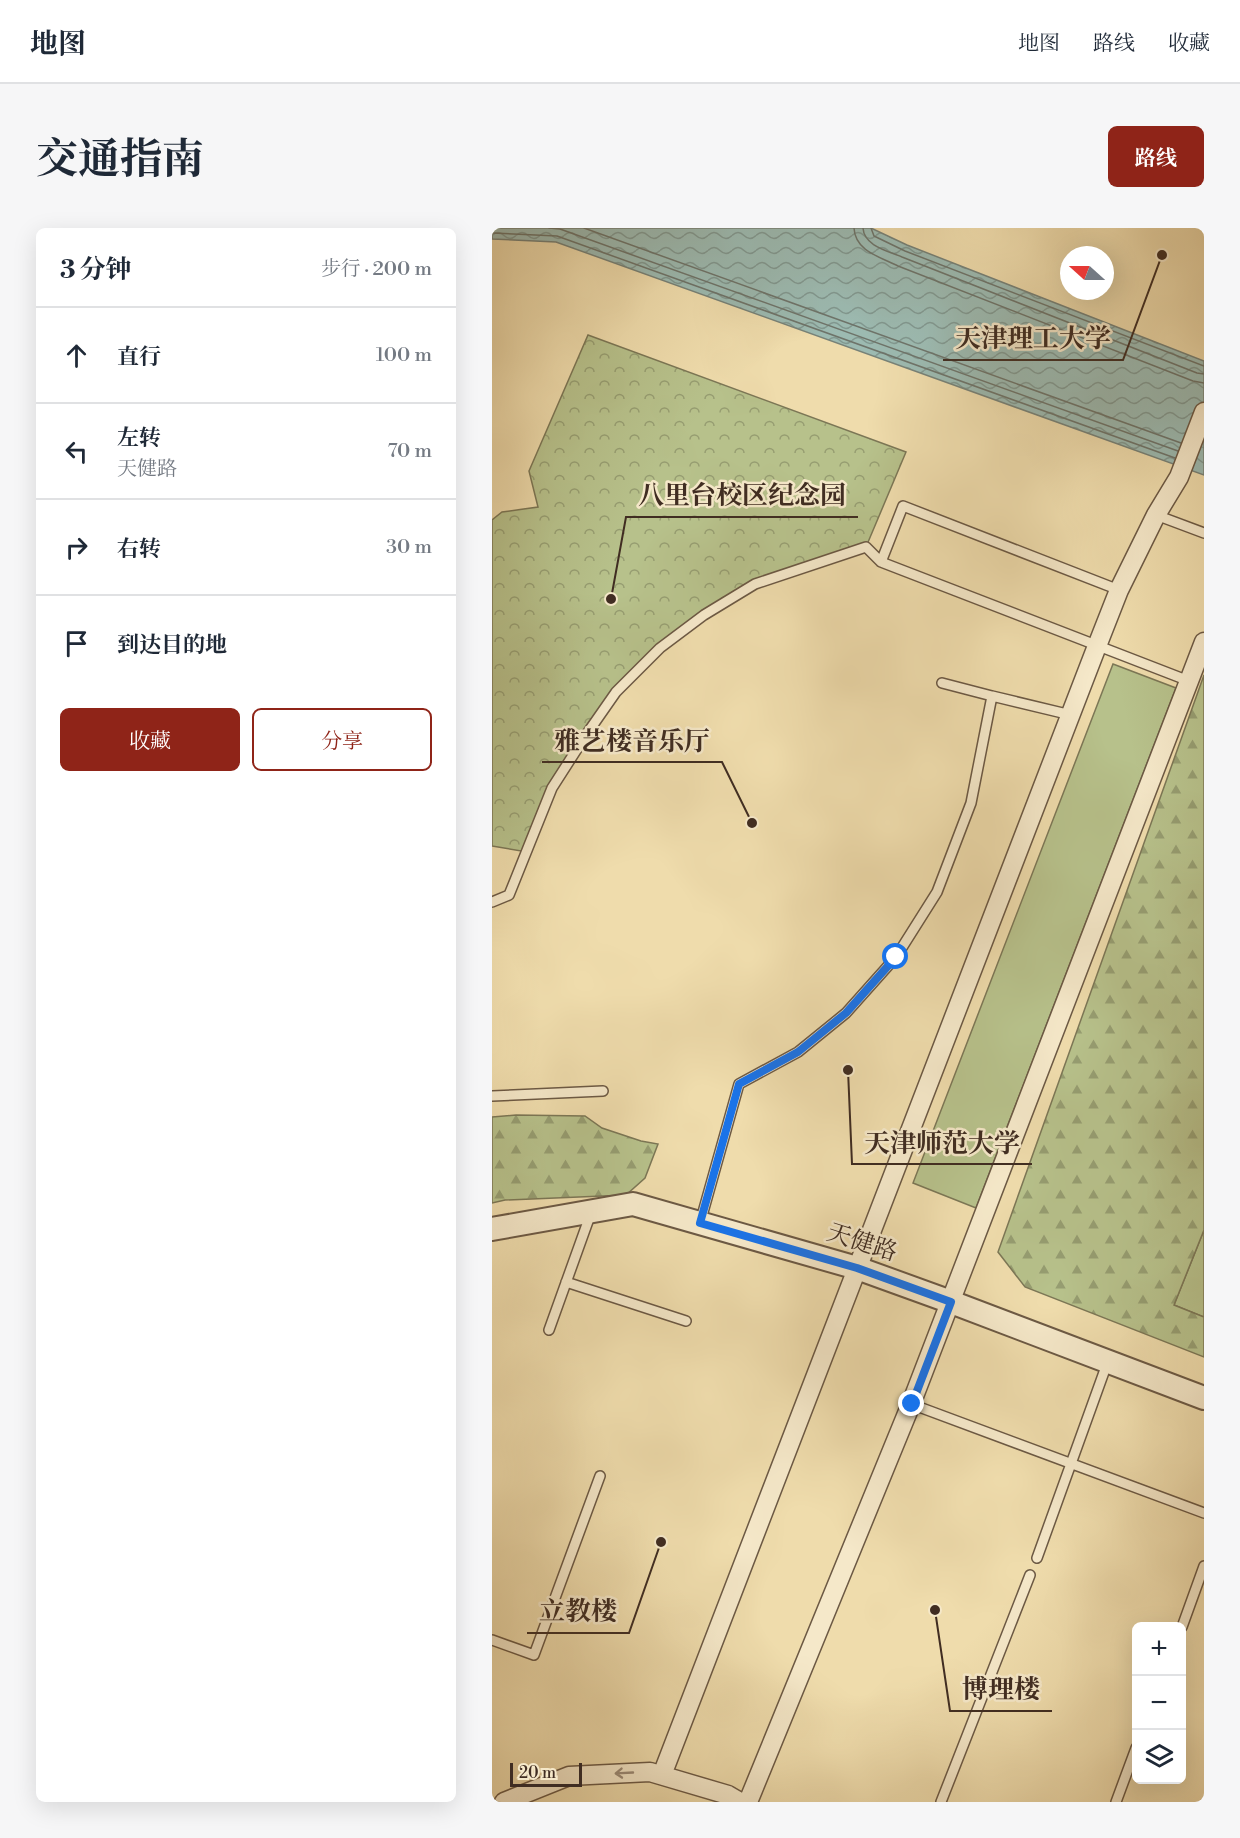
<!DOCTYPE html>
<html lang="zh">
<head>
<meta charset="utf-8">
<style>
  :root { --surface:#fff; --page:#f6f6f7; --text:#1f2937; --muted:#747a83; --line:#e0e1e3; --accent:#8f2418 }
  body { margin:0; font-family:"Libre Bodoni","Noto Serif SC",serif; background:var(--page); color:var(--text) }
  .controls { position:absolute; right:18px; bottom:18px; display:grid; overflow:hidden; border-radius:9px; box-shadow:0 6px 24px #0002 }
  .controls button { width:54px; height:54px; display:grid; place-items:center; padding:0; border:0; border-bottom:2px solid var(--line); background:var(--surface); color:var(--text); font:30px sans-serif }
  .compass { position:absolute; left:568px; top:18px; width:54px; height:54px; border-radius:50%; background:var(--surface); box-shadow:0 6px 24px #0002; rotate:291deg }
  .scale { position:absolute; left:18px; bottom:15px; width:72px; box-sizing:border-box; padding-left:6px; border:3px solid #402d22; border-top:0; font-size:16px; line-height:21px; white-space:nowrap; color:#402d22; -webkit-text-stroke:4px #f5e8c9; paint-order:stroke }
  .stop { position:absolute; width:18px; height:18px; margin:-14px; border:4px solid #1a73e8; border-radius:50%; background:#fff }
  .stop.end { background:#1a73e8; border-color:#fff; box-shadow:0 2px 6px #0008 }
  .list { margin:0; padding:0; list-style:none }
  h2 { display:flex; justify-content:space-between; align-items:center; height:78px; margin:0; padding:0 24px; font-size:26px }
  h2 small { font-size:20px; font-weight:400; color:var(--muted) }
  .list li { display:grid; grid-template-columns:39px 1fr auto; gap:18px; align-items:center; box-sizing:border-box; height:96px; padding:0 24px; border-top:2px solid var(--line) }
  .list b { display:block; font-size:22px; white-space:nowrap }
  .list p { margin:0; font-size:20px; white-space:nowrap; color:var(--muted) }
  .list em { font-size:20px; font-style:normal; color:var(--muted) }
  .actions { display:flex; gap:12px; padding:18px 24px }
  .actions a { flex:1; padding:14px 0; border:2px solid var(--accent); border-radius:9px; text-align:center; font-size:21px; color:var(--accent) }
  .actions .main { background:var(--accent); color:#fff }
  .icon { flex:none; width:33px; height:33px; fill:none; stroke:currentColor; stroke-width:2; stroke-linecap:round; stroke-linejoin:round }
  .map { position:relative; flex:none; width:712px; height:1574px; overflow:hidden; border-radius:9px }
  header { display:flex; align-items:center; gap:36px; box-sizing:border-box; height:84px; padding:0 30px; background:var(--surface); border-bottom:2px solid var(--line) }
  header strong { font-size:28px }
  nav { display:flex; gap:33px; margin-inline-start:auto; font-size:21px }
  .intro { display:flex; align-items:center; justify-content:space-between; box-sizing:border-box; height:144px; padding:0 36px }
  h1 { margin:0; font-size:42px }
  .button { padding:15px 27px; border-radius:9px; background:var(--accent); color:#fff; font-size:21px; font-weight:700 }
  main { display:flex; gap:36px; padding:0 36px }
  aside { flex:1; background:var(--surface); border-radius:9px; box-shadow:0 6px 24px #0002 }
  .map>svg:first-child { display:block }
  .grass { fill:#b7c18b; stroke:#7c7756; stroke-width:1.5 }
  .forest { fill:url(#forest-firs); stroke:#7c7756; stroke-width:1.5 }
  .park { fill:url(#park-crowns); stroke:#7c7756; stroke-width:1.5 }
  .water { fill:url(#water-waves); stroke:#778278; stroke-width:1.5 }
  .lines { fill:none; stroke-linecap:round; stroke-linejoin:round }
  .shore { stroke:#6e746a; stroke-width:1.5 }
  .service-casing { stroke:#6c5944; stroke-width:12 }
  .minor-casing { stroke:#6c5944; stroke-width:21 }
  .tertiary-casing { stroke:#6c5944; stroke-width:26 }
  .service { stroke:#f5e8c9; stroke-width:9 }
  .minor { stroke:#f5e8c9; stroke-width:18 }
  .tertiary { stroke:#f5e8c9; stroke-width:22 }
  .oneway { stroke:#9a8a76 }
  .route { stroke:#1a73e8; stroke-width:8 }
  .labels { text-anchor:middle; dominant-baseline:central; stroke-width:5; stroke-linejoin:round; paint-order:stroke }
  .street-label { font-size:24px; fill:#402d22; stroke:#f5e8c9 }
  .leader { fill:none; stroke:#402d22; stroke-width:2 }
  .callout-dot { fill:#402d22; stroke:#f5e8c9; stroke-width:2 }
  .callout-label { font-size:26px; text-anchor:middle; font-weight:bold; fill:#402d22; stroke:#f5e8c9; stroke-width:5; stroke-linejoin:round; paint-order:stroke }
</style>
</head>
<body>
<header>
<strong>地图</strong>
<nav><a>地图</a><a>路线</a><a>收藏</a></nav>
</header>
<div class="intro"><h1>交通指南</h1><a class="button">路线</a></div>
<main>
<aside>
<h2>3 分钟<small>步行 · 200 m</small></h2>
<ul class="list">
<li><svg class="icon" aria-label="ahead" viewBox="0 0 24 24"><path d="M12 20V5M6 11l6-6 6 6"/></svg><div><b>直行</b></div><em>100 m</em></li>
<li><svg class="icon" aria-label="left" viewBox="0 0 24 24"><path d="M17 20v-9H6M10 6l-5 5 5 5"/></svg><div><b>左转</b><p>天健路</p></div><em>70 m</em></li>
<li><svg class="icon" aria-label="right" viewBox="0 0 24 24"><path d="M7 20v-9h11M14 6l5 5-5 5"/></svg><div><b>右转</b></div><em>30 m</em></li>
<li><svg class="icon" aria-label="arrive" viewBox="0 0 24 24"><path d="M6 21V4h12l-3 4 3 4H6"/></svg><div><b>到达目的地</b></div></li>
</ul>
<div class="actions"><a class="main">收藏</a><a>分享</a></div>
</aside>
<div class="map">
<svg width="712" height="1574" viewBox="0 0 712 1574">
  <defs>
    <pattern id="forest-firs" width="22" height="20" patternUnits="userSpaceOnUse" patternTransform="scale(1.5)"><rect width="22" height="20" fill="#b7c18b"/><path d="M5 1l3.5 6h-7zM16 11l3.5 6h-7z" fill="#969d71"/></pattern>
    <pattern id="park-crowns" width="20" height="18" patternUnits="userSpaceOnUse" patternTransform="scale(1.5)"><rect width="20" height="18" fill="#b7c18b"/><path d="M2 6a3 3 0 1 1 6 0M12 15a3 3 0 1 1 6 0" fill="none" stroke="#969d71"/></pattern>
    <pattern id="water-waves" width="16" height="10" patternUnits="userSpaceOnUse" patternTransform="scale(1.5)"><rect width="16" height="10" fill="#9cbab1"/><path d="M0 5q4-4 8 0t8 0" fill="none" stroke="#819890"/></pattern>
  </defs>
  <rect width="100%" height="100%" fill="#efdcac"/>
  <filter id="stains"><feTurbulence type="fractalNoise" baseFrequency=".00333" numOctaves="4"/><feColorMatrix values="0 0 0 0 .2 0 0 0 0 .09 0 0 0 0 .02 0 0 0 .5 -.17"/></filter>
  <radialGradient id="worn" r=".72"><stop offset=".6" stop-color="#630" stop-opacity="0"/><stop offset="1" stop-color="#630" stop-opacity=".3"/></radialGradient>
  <path class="grass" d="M621,436L684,460L484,980L421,955Z
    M712,1002V1089L682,1077Z"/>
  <path class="forest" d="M712,447V1002L682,1077L712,1089V1129L533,1059L506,1024Z
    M24,887L93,888L110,900L149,913L166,916L153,950L134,967L13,972L0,975V889Z"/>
  <path class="park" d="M96,107L414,224L374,319L263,356L212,387L124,464L60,560L35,624L0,618V292L10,284L46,279L37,243Z"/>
  <path class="water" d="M0,0H379L415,17L712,133V247L64,14L0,11Z"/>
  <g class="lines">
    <path class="shore" d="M57,0L68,1L686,223
      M92,0L689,215
      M362,0C363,23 388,29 406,38L701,153L712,155
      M371,0C372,18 396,23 410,29L705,145L712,146
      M379,0L382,8L413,23L712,138
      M0,5L65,8L683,230"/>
    <g class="service-casing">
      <path id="service" d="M664,287L712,305
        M627,362L411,278L389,334L697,453
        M450,455L500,468
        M0,674L17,667L60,560L94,507L124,464L168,420L212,387L263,356L374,319L389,334
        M0,868L111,863
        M208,995L247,856L306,824L354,785L404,729L445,664L479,575L500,468L579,487
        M74,1054L194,1093
        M57,1102L99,985
        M419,1176L712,1285
        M545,1330L616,1133
        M690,1399L712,1338
        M0,1412L42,1427L108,1248
        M449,1574L538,1347
        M624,1574L644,1520"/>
    </g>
    <g class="minor-casing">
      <path id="minor" d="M170,1547L605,418L627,362L664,287L687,249L712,184
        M12,1574L77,1548L158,1544L236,1567L248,1574
        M256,1574L419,1176L712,414"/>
    </g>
    <g class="tertiary-casing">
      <path id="tertiary" d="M0,1001L141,976L365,1040L459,1074L712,1170"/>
    </g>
    <use href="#service" class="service"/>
    <use href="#minor" class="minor"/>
    <use href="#tertiary" class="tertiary"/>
  </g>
  <defs><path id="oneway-shaft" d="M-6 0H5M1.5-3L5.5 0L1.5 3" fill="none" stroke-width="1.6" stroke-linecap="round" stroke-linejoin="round" transform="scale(1.5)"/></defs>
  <use class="oneway" href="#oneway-shaft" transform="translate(132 1545) rotate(177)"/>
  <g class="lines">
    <path class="route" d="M404,729L354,785L306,824L247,856L208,995L365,1040L459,1074L420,1176"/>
  </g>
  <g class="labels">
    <g class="street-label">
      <text transform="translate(370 1015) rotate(18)">天健路</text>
    </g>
  </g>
  <path class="leader" d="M670 27L631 132H451M119 371L134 289H366M260 595L230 534H50M356 842L360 936H540M169 1314L137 1405H35M443 1382L458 1483H560"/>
  <g class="callout-dot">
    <circle cx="670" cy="27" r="6"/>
    <circle cx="119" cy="371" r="6"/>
    <circle cx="260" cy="595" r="6"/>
    <circle cx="356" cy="842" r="6"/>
    <circle cx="169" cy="1314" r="6"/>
    <circle cx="443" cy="1382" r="6"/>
  </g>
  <g class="callout-label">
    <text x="541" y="119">天津理工大学</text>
    <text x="250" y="276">八里台校区纪念园</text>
    <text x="140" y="522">雅艺楼音乐厅</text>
    <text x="450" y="924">天津师范大学</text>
    <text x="86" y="1392">立教楼</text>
    <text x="509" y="1470">博理楼</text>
  </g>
  <rect width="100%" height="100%" filter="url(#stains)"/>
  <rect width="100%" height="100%" fill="url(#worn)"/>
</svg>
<div class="controls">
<button>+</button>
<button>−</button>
<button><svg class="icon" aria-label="layers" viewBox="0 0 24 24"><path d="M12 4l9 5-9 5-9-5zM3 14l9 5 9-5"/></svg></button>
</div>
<svg class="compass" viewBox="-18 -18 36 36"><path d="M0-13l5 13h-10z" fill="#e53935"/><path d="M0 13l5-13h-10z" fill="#747a83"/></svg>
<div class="scale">20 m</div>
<div class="stop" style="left:404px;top:729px"></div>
<div class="stop end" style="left:420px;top:1176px"></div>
</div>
</main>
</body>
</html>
